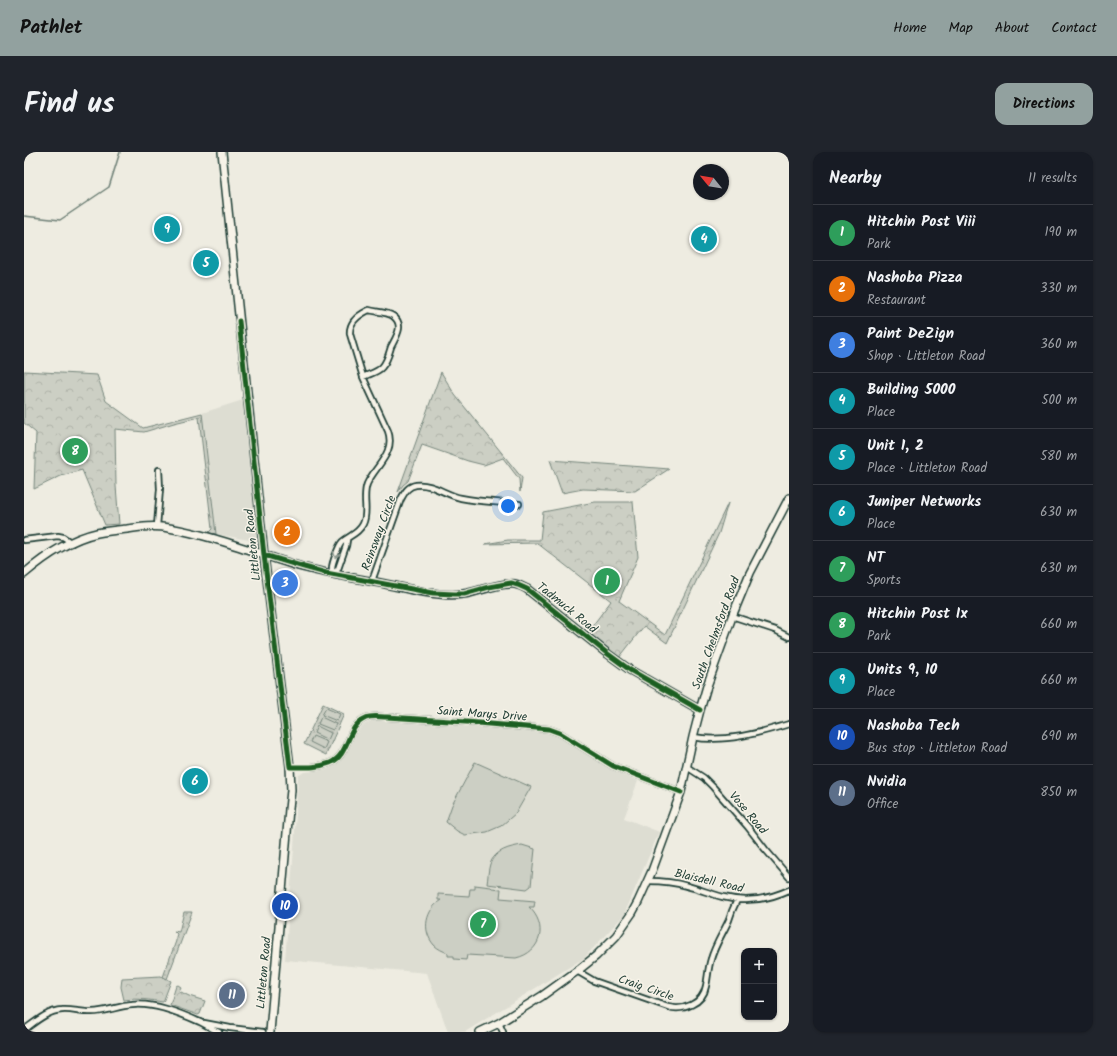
<!DOCTYPE html>
<html lang="en">
<head>
<meta charset="utf-8">
<style>
  :root { --surface:#171b24; --page:#20242c; --text:#f1f3f6; --muted:#9ea1a6; --line:#363941; --accent:#92a19f }
  body { margin:0; font-family:Kalam,sans-serif; background:var(--page); color:var(--text) }
  .controls { position:absolute; right:12px; bottom:12px; display:grid; overflow:hidden; border-radius:8px; box-shadow:0 1px 3px #0004 }
  .controls button { width:36px; height:36px; display:grid; place-items:center; padding:0; border:0; border-bottom:1px solid var(--line); background:var(--surface); color:var(--text); font:20px sans-serif }
  .compass { position:absolute; left:669px; top:12px; width:36px; height:36px; border-radius:50%; background:var(--surface); box-shadow:0 1px 3px #0004; rotate:300deg }
  .you { position:absolute; left:484px; top:354px; width:14px; height:14px; margin:-10px; border:3px solid #fff; border-radius:50%; background:#1a73e8; box-shadow:0 0 0 6px #1a73e833 }
  .badge { display:grid; place-items:center; width:26px; height:26px; border-radius:50%; background:var(--accent); color:#fff; font-size:13px; font-weight:700 }
  .pin { position:absolute; translate:-50% -50%; border:2px solid #fff; box-shadow:0 1px 4px #0006 }
  .list { margin:0; padding:0; list-style:none }
  h2 { display:flex; justify-content:space-between; align-items:center; height:52px; margin:0; padding:0 16px; font-size:17px }
  h2 small { font-size:13px; font-weight:400; color:var(--muted) }
  .list li { display:grid; grid-template-columns:26px 1fr auto; gap:12px; align-items:center; box-sizing:border-box; height:56px; padding:0 16px; border-top:1px solid var(--line) }
  .list b { display:block; font-size:15px; white-space:nowrap }
  .list p { margin:0; font-size:13px; white-space:nowrap; color:var(--muted) }
  .list em { font-size:13px; font-style:normal; color:var(--muted) }
  .map { position:relative; flex:none; width:765px; height:880px; overflow:hidden; border-radius:12px }
  header { display:flex; align-items:center; gap:24px; box-sizing:border-box; height:56px; padding:0 20px; background:var(--accent); color:#111 }
  header strong { font-size:19px }
  nav { display:flex; gap:22px; margin-inline-start:auto; font-size:14px }
  .intro { display:flex; align-items:center; justify-content:space-between; box-sizing:border-box; height:96px; padding:0 24px }
  h1 { margin:0; font-size:28px }
  .button { padding:10px 18px; border-radius:12px; background:var(--accent); color:#111; font-size:14px; font-weight:700 }
  main { display:flex; gap:24px; padding:0 24px }
  aside { flex:1; background:var(--surface); border-radius:12px; box-shadow:0 1px 3px #0004 }
  .map>svg:first-child { display:block }
  .built { fill:#ddddd2 }
  .grass { fill:url(#grass-dots); stroke:#76867c }
  .forest { fill:url(#forest-crowns); stroke:#76867c }
  .pitch { fill:#cccfc4; stroke:#76867c }
  .lines { fill:none; stroke-linecap:round; stroke-linejoin:round }
  .stream { stroke:#6c7e74; stroke-width:1.5 }
  .street-casing { stroke:#1f3d34; stroke-width:8 }
  .secondary-casing { stroke:#1f3d34; stroke-width:10 }
  .primary-casing { stroke:#1f3d34; stroke-width:10 }
  .street { stroke:#f7f3e8; stroke-width:4.5 }
  .secondary { stroke:#f7f3e8; stroke-width:7 }
  .primary { stroke:#f7f3e8; stroke-width:7 }
  .cycleway-casing { stroke:#f7f3e8; stroke-width:8 }
  .cycleway { stroke:#1b5e20; stroke-width:5 }
  .oneway { stroke:#8b988e }
  .labels { text-anchor:middle; dominant-baseline:central; stroke-width:3; stroke-linejoin:round; paint-order:stroke }
  .street-label { font-size:12px; fill:#1f3d34; stroke:#f7f3e8 }
</style>
</head>
<body>
<header>
<strong>Pathlet</strong>
<nav><a>Home</a><a>Map</a><a>About</a><a>Contact</a></nav>
</header>
<div class="intro"><h1>Find us</h1><a class="button">Directions</a></div>
<main>
<div class="map">
<svg width="765" height="880" viewBox="0 0 765 880">
  <defs>
    <pattern id="grass-dots" width="8" height="8" patternUnits="userSpaceOnUse"><rect width="8" height="8" fill="#cccfc4"/><path d="M2 2h.1M6 6h.1" fill="none" stroke="#afb3a9" stroke-width="1.8" stroke-linecap="round"/></pattern>
    <pattern id="forest-crowns" width="20" height="18" patternUnits="userSpaceOnUse"><rect width="20" height="18" fill="#cccfc4"/><path d="M2 6a3 3 0 1 1 6 0M12 15a3 3 0 1 1 6 0" fill="none" stroke="#afb3a9"/></pattern>
  </defs>
  <rect width="100%" height="100%" fill="#eeece1"/>
  <filter id="ink" filterUnits="userSpaceOnUse"><feTurbulence type="fractalNoise" baseFrequency=".025" numOctaves="2"/><feDisplacementMap in="SourceGraphic" scale="8" xChannelSelector="R" yChannelSelector="G"/><feConvolveMatrix kernelMatrix="1 2 1 2 8 2 1 2 1" color-interpolation-filters="sRGB"/></filter>
  <g filter="url(#ink)">
    <path class="built" d="M219,248L232,370V386L231,389L192,382L178,261Z
      M355,568L521,580L535,584L586,617L614,629L600,666L635,680L600,763L560,806L441,880H424L403,821L261,808L270,696L274,624L280,620L304,617L314,611L323,600L332,582L338,574L347,569Z"/>
    <path class="grass" d="M160,760H168L143,827L139,825L152,789V785L153,782L150,779L155,780Z"/>
    <path class="forest" d="M0,219L73,223L82,249L119,276L178,261L192,382L184,381L188,377L175,265L150,271L120,280L91,277L92,334L95,372L81,373L58,318L37,324L10,337L12,281L0,271Z
      M417,220L431,243L498,326L496,340L495,327L479,306L460,313L444,309L398,293L384,329L379,333L374,340Z
      M526,308L633,316L645,317L611,339L559,337L538,341Z
      M571,350H609L614,405L595,449L641,483L704,351L695,381L643,491L620,474L595,506L563,481L587,449L513,391L461,392L484,388H516L519,360Z
      M299,552L320,562L302,603L280,592Z
      M137,824L147,829L139,850C126,848 114,846 100,848L97,835L98,826Z
      M154,833L157,835L155,839L165,844L181,849L176,862L174,863L146,853L152,834Z"/>
    <path class="pitch" d="M302,556L316,562L313,569L298,563Z
      M297,565L312,572L309,578L294,572Z
      M293,574L307,581L304,588L290,581Z
      M289,584L303,590L300,597L286,590Z
      M451,610L507,635L492,661L477,674L463,680L441,683L433,679L422,670L428,653Z
      M498,693L511,697L507,734L503,737L463,732C464,726 464,718 466,712C471,698 486,695 498,693Z
      M451,733L467,735L468,736L477,737L476,746L511,749L510,755H505C524,773 518,800 492,806L443,803L442,808L430,807V804H424V801C419,799 414,797 410,793C397,778 402,758 417,748H414V742L445,744L446,737H451Z"/>
    <g class="lines">
      <path class="stream" d="M0,64L36,68L85,35L96,0"/>
      <g class="street-casing">
        <path id="street" d="M133,374L136,337L135,318
          M0,388L34,384L39,385L48,391
          M309,422C308,420 308,418 308,416C308,411 315,393 318,390C326,383 334,382 339,372C345,360 338,345 343,332C351,314 372,301 364,279L339,225L326,182C325,171 333,164 343,159L345,158C352,160 363,160 369,164C381,173 372,185 367,195C365,202 363,210 358,215C354,220 345,222 339,225
          M309,422L314,417L322,394L323,388
          M348,429L377,347C381,340 384,334 392,333C408,331 422,343 437,346C456,350 476,350 495,352
          M708,464L751,478L765,485
          M669,585C700,591 735,581 765,572
          M266,615C280,615 293,616 306,611C326,603 322,574 342,566C348,563 356,565 363,565L442,570L525,577L536,581L589,614L657,640
          M663,615L680,626L689,635L724,675L741,697L765,725
          M624,729C637,729 650,730 663,734C675,737 687,742 699,745C722,751 743,748 765,738
          M553,819L570,829L644,855C659,859 679,852 682,834C684,825 684,816 687,807C691,793 699,781 705,768C707,761 710,754 713,748
          M180,871L206,876L239,880
          M475,871L479,880
          M0,878C11,870 23,859 38,858C48,857 58,861 68,860C82,860 94,854 108,853C129,850 156,861 176,870C182,873 188,877 195,880"/>
      </g>
      <g class="secondary-casing">
        <path id="secondary" d="M0,422C21,404 46,387 73,381C83,379 93,378 103,377C117,375 131,373 145,376C191,384 234,402 278,415C300,421 324,425 346,429C364,432 382,437 400,440C412,442 426,444 439,442C454,440 470,432 486,432C492,431 497,434 503,437L584,502L606,518L676,558
          M456,880L475,871L518,844L557,816L572,804L592,784L608,761L614,750L628,719L657,640L669,585L676,558L683,534L709,462L726,421L765,346"/>
      </g>
      <g class="primary-casing">
        <path id="primary" d="M198,0L240,403L266,615L267,638L265,657L246,880"/>
      </g>
      <use href="#street" class="street"/>
      <use href="#secondary" class="secondary"/>
      <use href="#primary" class="primary"/>
      <g class="cycleway-casing">
        <path id="cycleway" d="M215,169L240,403L266,615C280,615 293,616 306,611C326,603 322,574 342,566C348,563 356,565 363,565L442,570L525,577L536,581L589,614L657,640
          M240,403L280,415L302,421L409,441L430,442H440L465,435L487,431L494,433L503,437L584,502L606,518L676,558"/>
      </g>
      <use href="#cycleway" class="cycleway"/>
    </g>
    <defs><path id="oneway-chevron" d="M-2-3.5L2.5 0L-2 3.5" fill="none" stroke-width="1.6" stroke-linecap="round" stroke-linejoin="round"/></defs>
    <use class="oneway" href="#oneway-chevron" transform="translate(312 403) rotate(111)"/>
  </g>
  <g class="labels">
    <g class="street-label">
      <text transform="translate(355 381) rotate(-70)">Reinsway Circle</text>
      <text transform="translate(229 393) rotate(-96)">Littleton Road</text>
      <text transform="translate(543 456) rotate(39)">Tadmuck Road</text>
      <text transform="translate(692 481) rotate(-70)">South Chelmsford Road</text>
      <text transform="translate(458 562) rotate(4)">Saint Marys Drive</text>
      <text transform="translate(724 661) rotate(50)">Vose Road</text>
      <text transform="translate(685 729) rotate(13)">Blaisdell Road</text>
      <text transform="translate(240 821) rotate(-85)">Littleton Road</text>
      <text transform="translate(622 836) rotate(19)">Craig Circle</text>
    </g>
  </g>
</svg>
<div class="controls">
<button>+</button>
<button>−</button>
</div>
<svg class="compass" viewBox="-18 -18 36 36"><path d="M0-13l5 13h-10z" fill="#e53935"/><path d="M0 13l5-13h-10z" fill="#9ea1a6"/></svg>
<div class="you"></div>
<div class="pin badge" style="left:583px;top:429px;background:#2e9e5b">1</div>
<div class="pin badge" style="left:263px;top:380px;background:#e8710a">2</div>
<div class="pin badge" style="left:261px;top:431px;background:#3f7fe0">3</div>
<div class="pin badge" style="left:680px;top:87px;background:#0f9aa8">4</div>
<div class="pin badge" style="left:182px;top:111px;background:#0f9aa8">5</div>
<div class="pin badge" style="left:171px;top:629px;background:#0f9aa8">6</div>
<div class="pin badge" style="left:459px;top:772px;background:#2e9e5b">7</div>
<div class="pin badge" style="left:51px;top:299px;background:#2e9e5b">8</div>
<div class="pin badge" style="left:143px;top:77px;background:#0f9aa8">9</div>
<div class="pin badge" style="left:261px;top:754px;background:#1a4fb4">10</div>
<div class="pin badge" style="left:208px;top:843px;background:#5c6f8a">11</div>
</div>
<aside>
<h2>Nearby<small>11 results</small></h2>
<ul class="list">
<li><span class="badge" style="background:#2e9e5b">1</span><div><b>Hitchin Post Viii</b><p>Park</p></div><em>190 m</em></li>
<li><span class="badge" style="background:#e8710a">2</span><div><b>Nashoba Pizza</b><p>Restaurant</p></div><em>330 m</em></li>
<li><span class="badge" style="background:#3f7fe0">3</span><div><b>Paint DeZign</b><p>Shop · Littleton Road</p></div><em>360 m</em></li>
<li><span class="badge" style="background:#0f9aa8">4</span><div><b>Building 5000</b><p>Place</p></div><em>500 m</em></li>
<li><span class="badge" style="background:#0f9aa8">5</span><div><b>Unit 1, 2</b><p>Place · Littleton Road</p></div><em>580 m</em></li>
<li><span class="badge" style="background:#0f9aa8">6</span><div><b>Juniper Networks</b><p>Place</p></div><em>630 m</em></li>
<li><span class="badge" style="background:#2e9e5b">7</span><div><b>NT</b><p>Sports</p></div><em>630 m</em></li>
<li><span class="badge" style="background:#2e9e5b">8</span><div><b>Hitchin Post Ix</b><p>Park</p></div><em>660 m</em></li>
<li><span class="badge" style="background:#0f9aa8">9</span><div><b>Units 9, 10</b><p>Place</p></div><em>660 m</em></li>
<li><span class="badge" style="background:#1a4fb4">10</span><div><b>Nashoba Tech</b><p>Bus stop · Littleton Road</p></div><em>690 m</em></li>
<li><span class="badge" style="background:#5c6f8a">11</span><div><b>Nvidia</b><p>Office</p></div><em>850 m</em></li>
</ul>
</aside>
</main>
</body>
</html>
